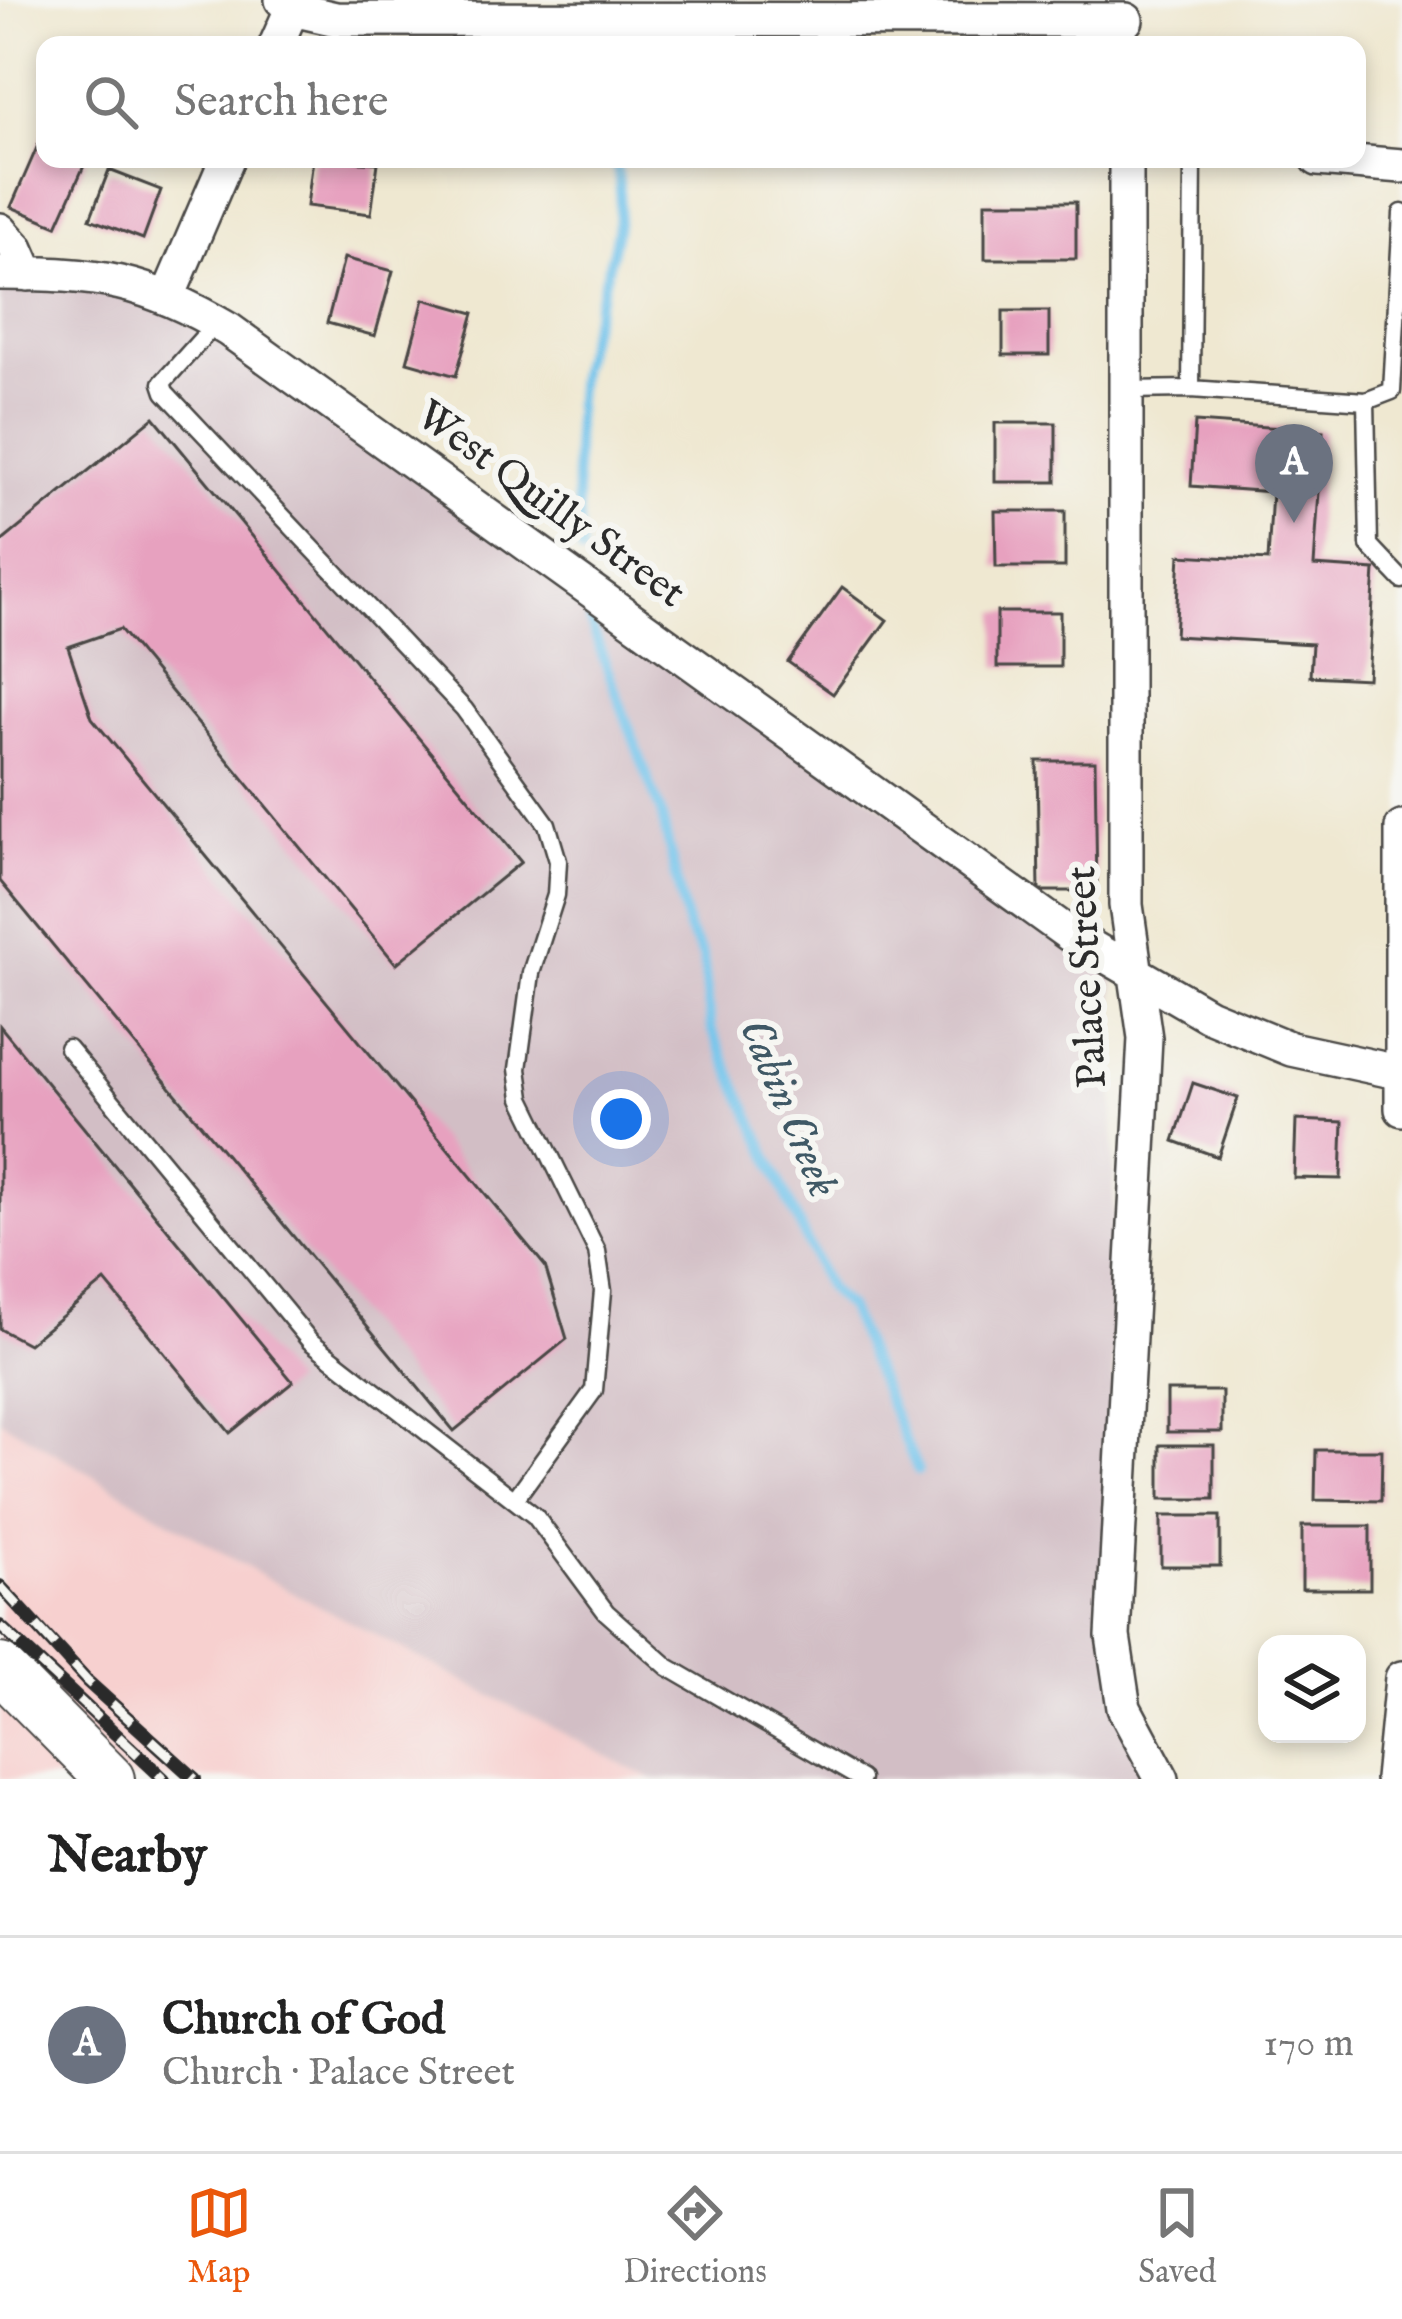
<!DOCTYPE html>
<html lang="en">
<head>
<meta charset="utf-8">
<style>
  :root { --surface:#fff; --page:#f2f2f2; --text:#222; --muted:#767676; --line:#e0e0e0; --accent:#ea580c }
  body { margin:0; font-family:"IM FELL English",serif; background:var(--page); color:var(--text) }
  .controls { position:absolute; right:36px; bottom:36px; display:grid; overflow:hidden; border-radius:24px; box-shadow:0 6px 18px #0003 }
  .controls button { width:108px; height:108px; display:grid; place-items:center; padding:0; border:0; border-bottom:3px solid var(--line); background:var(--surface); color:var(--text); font:60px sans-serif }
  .you { position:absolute; left:621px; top:1119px; width:42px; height:42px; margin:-30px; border:9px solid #fff; border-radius:50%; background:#1a73e8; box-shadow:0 0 0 18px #1a73e833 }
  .badge { display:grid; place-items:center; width:78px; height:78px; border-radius:50%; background:var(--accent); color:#fff; font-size:39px; font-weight:700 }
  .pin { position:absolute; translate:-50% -99px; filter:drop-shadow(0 3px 6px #0008) }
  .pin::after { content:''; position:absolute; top:63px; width:42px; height:36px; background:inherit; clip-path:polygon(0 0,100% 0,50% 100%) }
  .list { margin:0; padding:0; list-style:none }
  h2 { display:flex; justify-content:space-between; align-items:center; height:156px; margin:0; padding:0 48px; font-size:51px }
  h2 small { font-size:39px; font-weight:400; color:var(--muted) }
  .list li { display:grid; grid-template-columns:78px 1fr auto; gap:36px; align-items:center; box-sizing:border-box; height:216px; padding:0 48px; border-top:3px solid var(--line) }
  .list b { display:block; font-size:45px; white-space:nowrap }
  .list p { margin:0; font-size:39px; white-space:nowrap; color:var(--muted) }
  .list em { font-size:39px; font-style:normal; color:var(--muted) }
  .icon { flex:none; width:66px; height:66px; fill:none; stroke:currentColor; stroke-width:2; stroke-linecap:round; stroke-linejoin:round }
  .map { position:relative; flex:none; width:1402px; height:1779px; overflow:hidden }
  .search { position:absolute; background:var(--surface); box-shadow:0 6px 18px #0003; left:36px; right:36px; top:36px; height:132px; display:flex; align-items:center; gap:30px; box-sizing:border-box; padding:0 42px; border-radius:24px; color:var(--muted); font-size:45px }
  .sheet { height:372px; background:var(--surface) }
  nav { display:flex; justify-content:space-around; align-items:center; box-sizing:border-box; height:168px; border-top:3px solid var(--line); background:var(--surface); font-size:33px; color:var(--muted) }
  nav a { display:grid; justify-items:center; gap:6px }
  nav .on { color:var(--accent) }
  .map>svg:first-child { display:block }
  .built { fill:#f7d0cf }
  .industrial { fill:#d2bec5 }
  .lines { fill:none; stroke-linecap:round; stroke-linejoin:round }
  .stream { stroke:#6fc2eb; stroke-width:10 }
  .building { fill:#e7a1bf }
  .lane-casing { stroke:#484744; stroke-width:21 }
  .street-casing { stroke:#484744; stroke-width:38 }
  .secondary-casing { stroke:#484744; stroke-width:52 }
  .lane { stroke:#fff; stroke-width:16 }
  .street { stroke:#fff; stroke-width:33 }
  .secondary { stroke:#fff; stroke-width:48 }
  .rail-casing { stroke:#2b2b2b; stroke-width:14 }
  .rail { stroke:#f6f6f2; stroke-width:9; stroke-dasharray:27; stroke-linecap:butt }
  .labels { text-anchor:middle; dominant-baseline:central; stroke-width:12; stroke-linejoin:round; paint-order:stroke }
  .street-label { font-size:42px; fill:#2b2b2b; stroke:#f6f6f2 }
  .water-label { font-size:45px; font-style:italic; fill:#3f5865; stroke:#f6f6f2 }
</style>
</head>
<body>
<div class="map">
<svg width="1402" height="1779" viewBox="0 0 1402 1779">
  <rect width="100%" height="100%" fill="#f6f6f2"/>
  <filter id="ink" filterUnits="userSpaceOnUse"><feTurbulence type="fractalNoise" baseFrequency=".00833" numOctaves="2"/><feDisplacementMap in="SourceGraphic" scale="24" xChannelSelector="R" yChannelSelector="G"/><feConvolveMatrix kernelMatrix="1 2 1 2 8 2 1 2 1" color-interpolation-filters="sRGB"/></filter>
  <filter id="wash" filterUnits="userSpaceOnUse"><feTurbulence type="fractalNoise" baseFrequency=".004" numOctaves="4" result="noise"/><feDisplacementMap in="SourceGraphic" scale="48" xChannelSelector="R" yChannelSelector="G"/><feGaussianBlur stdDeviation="2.7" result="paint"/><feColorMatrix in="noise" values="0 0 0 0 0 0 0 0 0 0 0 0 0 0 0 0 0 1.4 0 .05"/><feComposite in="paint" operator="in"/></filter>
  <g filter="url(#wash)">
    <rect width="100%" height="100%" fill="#efe8d1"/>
    <path class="built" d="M0,1420L260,1575L651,1779H0Z"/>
    <path class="industrial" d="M0,287L160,292L1114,971V1697L1174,1779H651L260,1575L0,1420Z"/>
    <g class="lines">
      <path class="stream" d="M582,552C576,496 573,441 578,385C584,322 638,223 614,159
        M590,622L661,813L688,930L703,956L711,1028L828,1289L848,1307L918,1471"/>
    </g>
    <g id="blocks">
      <path class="building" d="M45,129V159H87L57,226L11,207Z
        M313,159L378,163L371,214L307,206Z
        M109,170L161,190L143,239L90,219Z
        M985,202H1076V259H985Z
        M344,258L393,271L375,336L327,323Z
        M424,299L474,313L456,376L407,362Z
        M1003,311H1049V355H1003Z
        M154,417L521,862L396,964L120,629L68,647L92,718L545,1266L567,1339L454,1431L0,881V543Z
        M1195,422L1323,431L1314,566L1375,570L1368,679L1310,676L1312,644L1175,636L1180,555L1268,560L1272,492L1191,486Z
        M995,423H1056V482H995Z
        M995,511H1065V567H996Z
        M842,587L887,620L833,694L788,662Z
        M997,612H1060V667H997Z
        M1037,761H1095L1097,891H1039Z
        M0,1026L293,1382L230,1433L105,1281L28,1344L0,1329Z
        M1193,1083L1238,1098L1218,1157L1174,1141Z
        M1296,1120L1343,1122L1341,1179L1294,1178Z
        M1167,1391H1222V1432H1167Z
        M1160,1445H1214V1499H1160Z
        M1316,1450H1382L1381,1501L1315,1500Z
        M1161,1516H1220V1566H1161Z
        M1302,1526H1370V1589H1302Z"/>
    </g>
  </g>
  <g filter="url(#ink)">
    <use href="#blocks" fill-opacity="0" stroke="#484744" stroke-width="3"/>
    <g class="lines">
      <g class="lane-casing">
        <path id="lane" d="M1193,159L1191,389L1366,401L1392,391L1402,213
          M216,323L162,383L165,392L464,709L547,824L558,861L556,895L531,973L518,1069L522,1098L597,1251L603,1291L594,1390L515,1499
          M1126,390L1191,389
          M1366,401L1369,545L1402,580
          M68,1048L310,1341L535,1516L606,1612L668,1667L861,1779"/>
      </g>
      <g class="street-casing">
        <path id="street" d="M282,0L292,9L336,19L1126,20
          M276,45L296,0
          M1126,159V905L1145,1038L1113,1636L1124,1708L1162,1779
          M1318,159L1402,166
          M0,230L17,249L28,274
          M0,273C98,274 144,279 229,330L1072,936L1208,1015L1291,1049L1402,1073
          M169,294L227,159
          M1402,828V1109
          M1392,1779L1402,1678"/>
      </g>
      <g class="secondary-casing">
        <path id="secondary" d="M0,1668L110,1779"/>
      </g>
      <use href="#lane" class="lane"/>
      <use href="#street" class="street"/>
      <use href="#secondary" class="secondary"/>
      <g class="rail-casing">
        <path id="rail" d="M0,1586L87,1681L195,1779
          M0,1626L164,1779"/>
      </g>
      <use href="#rail" class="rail"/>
    </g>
  </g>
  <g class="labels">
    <g class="street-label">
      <text transform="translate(550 505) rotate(36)">West Quilly Street</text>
      <text transform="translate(1088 977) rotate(-93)">Palace Street</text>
    </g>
    <g class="water-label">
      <text transform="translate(788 1108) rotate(67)">Cabin Creek</text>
    </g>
  </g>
</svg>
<div class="controls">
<button><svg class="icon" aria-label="layers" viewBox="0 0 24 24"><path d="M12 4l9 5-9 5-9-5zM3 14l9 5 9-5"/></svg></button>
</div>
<div class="you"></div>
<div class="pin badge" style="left:1294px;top:523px;background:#6b7280">A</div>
<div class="search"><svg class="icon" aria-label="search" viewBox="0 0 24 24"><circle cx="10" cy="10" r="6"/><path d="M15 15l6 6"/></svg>Search here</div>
</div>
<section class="sheet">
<h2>Nearby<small></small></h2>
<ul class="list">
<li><span class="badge" style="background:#6b7280">A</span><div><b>Church of God</b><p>Church · Palace Street</p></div><em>170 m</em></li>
</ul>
</section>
<nav>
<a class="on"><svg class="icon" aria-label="map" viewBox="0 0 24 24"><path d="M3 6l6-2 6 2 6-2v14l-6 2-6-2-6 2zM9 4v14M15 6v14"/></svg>Map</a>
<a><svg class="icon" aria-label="directions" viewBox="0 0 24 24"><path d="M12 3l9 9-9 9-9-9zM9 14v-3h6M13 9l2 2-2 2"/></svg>Directions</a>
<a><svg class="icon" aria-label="saved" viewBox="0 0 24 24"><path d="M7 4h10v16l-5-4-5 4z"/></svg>Saved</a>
</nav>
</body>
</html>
